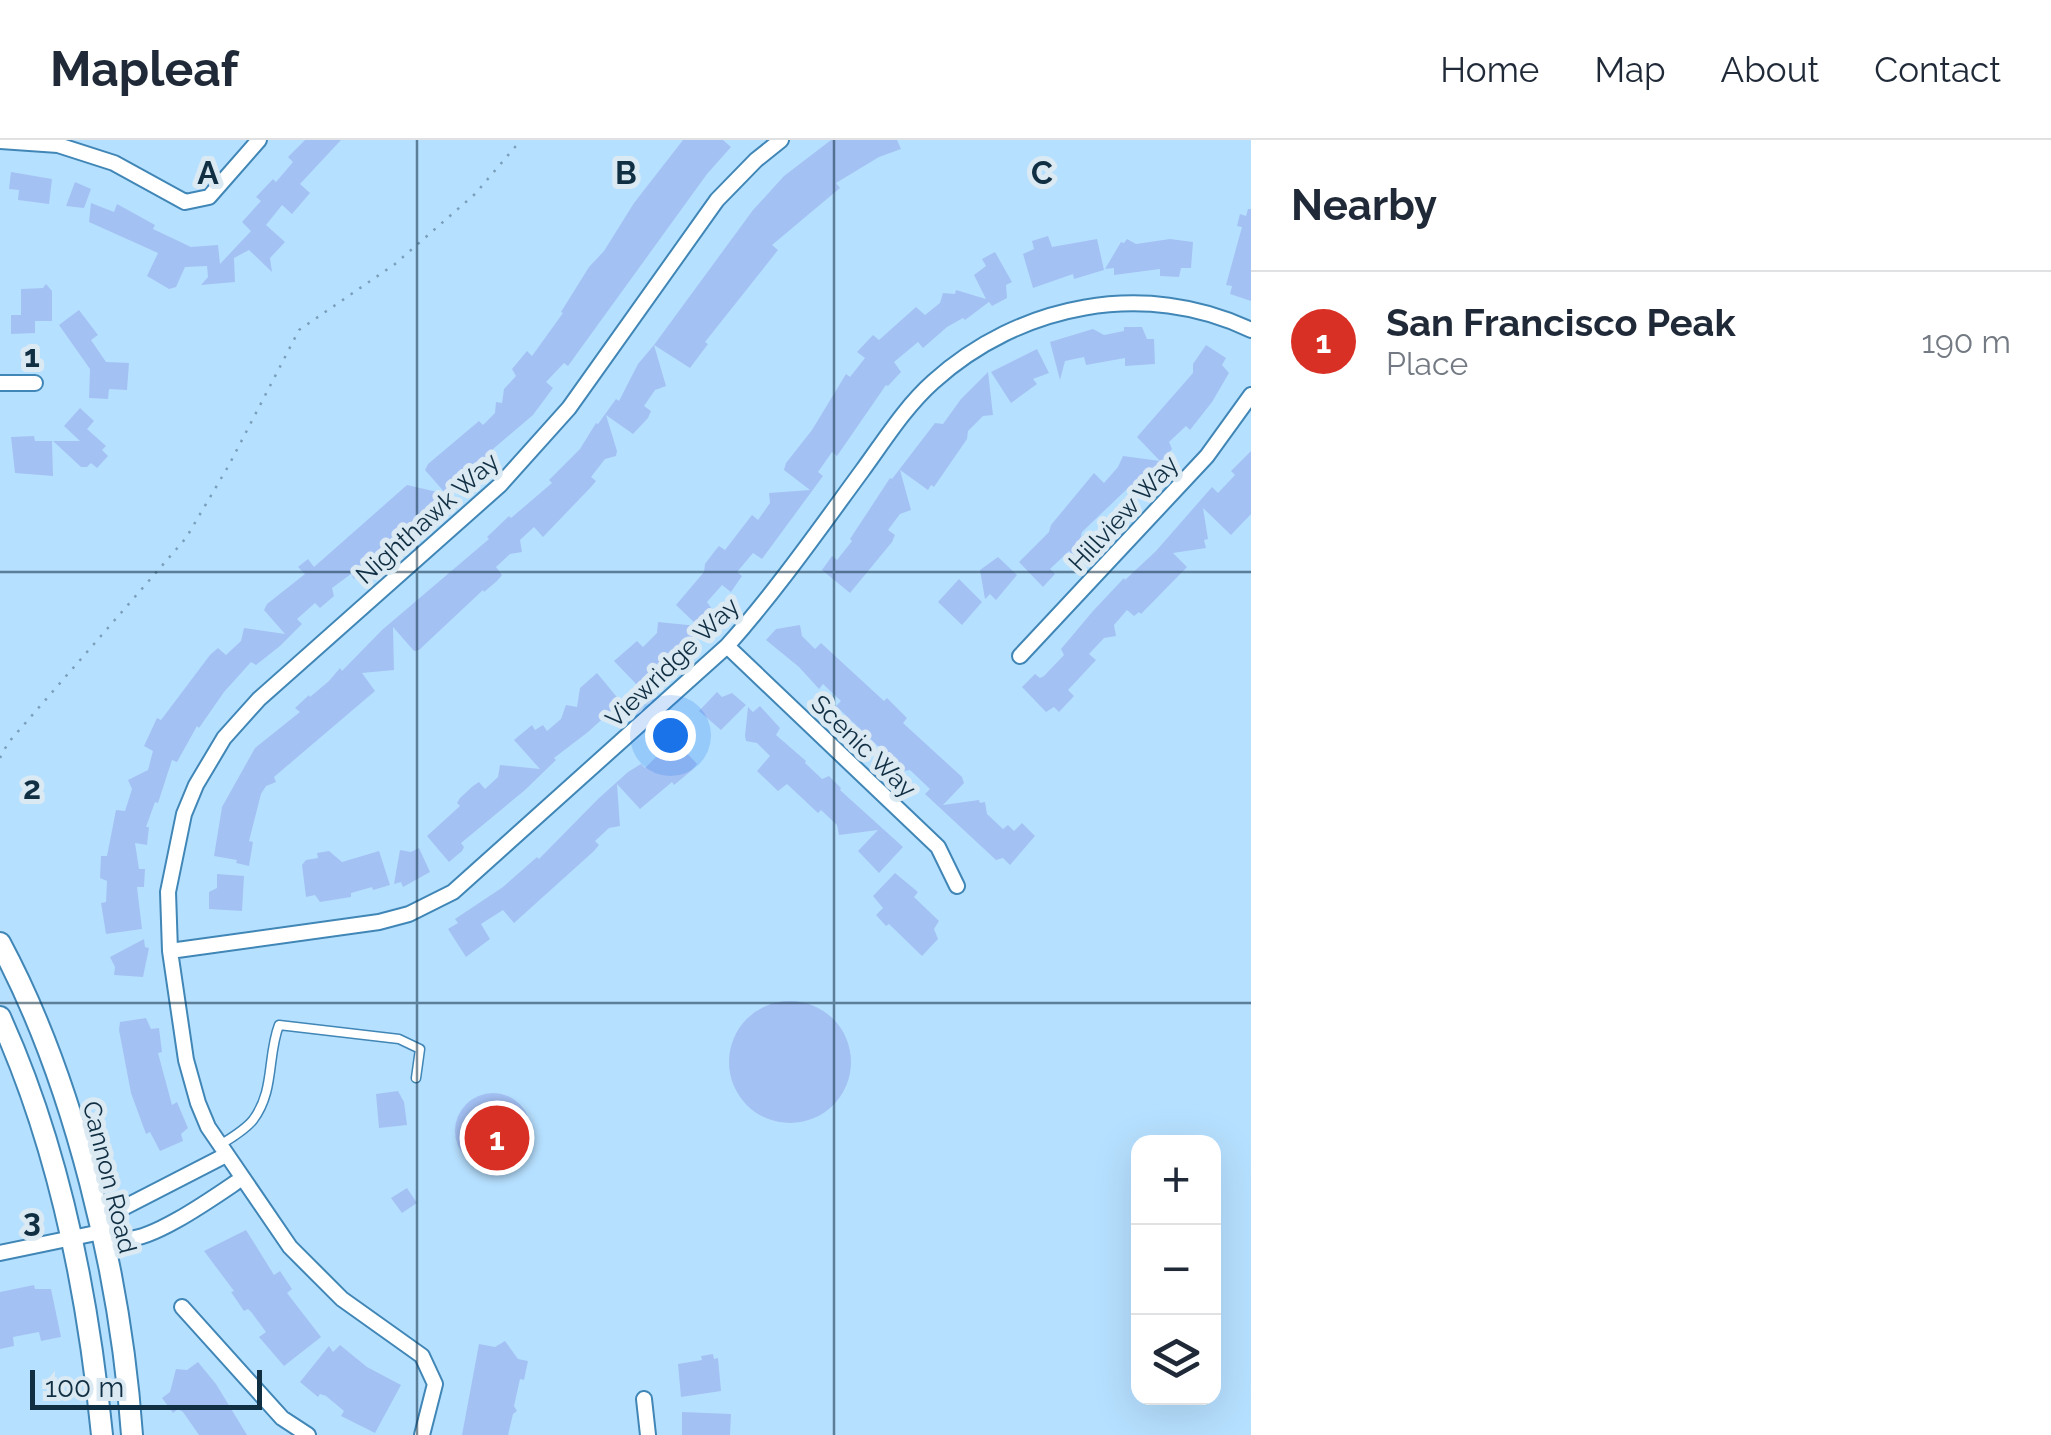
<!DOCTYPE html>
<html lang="en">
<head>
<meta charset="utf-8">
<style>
  :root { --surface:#fff; --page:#f2f2f3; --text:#1f2937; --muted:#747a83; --line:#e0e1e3; --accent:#d93025 }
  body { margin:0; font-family:Raleway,sans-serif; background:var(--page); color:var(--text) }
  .controls { position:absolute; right:30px; bottom:30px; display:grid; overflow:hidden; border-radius:20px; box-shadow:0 10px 40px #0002 }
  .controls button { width:90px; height:90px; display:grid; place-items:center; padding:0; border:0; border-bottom:2px solid var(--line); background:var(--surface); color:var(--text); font:50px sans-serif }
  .scale { position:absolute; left:30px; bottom:25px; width:232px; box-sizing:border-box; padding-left:10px; border:5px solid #112f43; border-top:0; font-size:28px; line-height:35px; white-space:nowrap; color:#112f43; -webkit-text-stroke:8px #dbe9f3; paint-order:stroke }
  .you { position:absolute; left:670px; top:595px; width:35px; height:35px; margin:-25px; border:8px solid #fff; border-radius:50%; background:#1a73e8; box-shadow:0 0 0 15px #1a73e833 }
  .badge { display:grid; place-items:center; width:65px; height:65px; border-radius:50%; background:var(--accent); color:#fff; font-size:32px; font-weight:700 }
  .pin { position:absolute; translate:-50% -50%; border:5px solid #fff; box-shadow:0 2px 10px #0006 }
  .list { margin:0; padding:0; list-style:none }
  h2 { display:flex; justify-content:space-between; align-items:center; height:130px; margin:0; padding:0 40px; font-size:42px }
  h2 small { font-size:32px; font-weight:400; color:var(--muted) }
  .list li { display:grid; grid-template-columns:65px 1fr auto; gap:30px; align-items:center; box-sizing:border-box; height:140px; padding:0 40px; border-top:2px solid var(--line) }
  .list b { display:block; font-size:38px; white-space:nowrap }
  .list p { margin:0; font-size:32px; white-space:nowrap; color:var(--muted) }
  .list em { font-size:32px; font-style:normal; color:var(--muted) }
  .icon { flex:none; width:55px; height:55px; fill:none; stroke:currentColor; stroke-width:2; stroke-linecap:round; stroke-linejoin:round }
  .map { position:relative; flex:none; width:1251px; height:1295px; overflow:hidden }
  header { display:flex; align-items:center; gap:60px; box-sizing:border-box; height:140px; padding:0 50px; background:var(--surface); border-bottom:2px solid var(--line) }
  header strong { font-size:48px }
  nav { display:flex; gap:55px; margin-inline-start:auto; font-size:35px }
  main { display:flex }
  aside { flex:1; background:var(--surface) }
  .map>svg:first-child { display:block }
  .building { fill:#a4c1f4 }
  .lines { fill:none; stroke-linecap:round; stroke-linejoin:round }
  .lane-casing { stroke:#4086b6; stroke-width:11 }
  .street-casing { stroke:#4086b6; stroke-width:18 }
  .secondary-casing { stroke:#4086b6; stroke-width:24 }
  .path { stroke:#7a9fba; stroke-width:2.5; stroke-dasharray:2.5 8; stroke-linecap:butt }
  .lane { stroke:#fff; stroke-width:8 }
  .street { stroke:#fff; stroke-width:14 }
  .secondary { stroke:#fff; stroke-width:20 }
  .grid { fill:none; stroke:#112f43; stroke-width:2.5; stroke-opacity:0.55 }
  .labels { text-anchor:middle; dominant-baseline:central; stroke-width:10; stroke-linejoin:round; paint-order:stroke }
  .street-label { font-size:25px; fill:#112f43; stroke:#dbe9f3 }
  .grid-label { font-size:32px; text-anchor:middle; font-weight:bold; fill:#112f43; stroke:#dbe9f3; stroke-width:10; stroke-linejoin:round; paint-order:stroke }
</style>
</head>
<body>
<header>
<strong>Mapleaf</strong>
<nav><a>Home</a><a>Map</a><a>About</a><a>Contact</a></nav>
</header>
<main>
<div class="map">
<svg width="1251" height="1295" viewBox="0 0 1251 1295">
  <rect width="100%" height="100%" fill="#b6e0ff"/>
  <path class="building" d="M305,0H341L300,44L310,53L292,74L282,65L266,85L285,102L270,118L272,132L249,110L234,118L235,142L201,145L208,137L207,126L185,127L176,147L169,149L147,136L158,113L89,82L91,63L114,72L117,64L155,85L153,89L191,107L218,105L220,124L251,91L242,82L261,61L256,57L273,39L276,42L293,22L288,17Z
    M683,0H723L731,7L707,34L568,226L564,223L546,242L553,248L533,275L493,309V316L481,328L477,324L459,338L463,343L385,414L354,439L351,434L332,448L334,456L320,468L315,463L297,479L302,484L280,506L256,525L251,522L224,552L199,588L197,586L177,622L172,620L158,663L155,662L146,687H149L147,705L135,703L139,729H145L144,747H137L142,789L106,794L101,763L106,762L107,741L100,738L101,716H107L116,670L125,671L132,649L128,640L148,630L153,611L144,606L157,578L161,580L210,515L218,508L226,515L241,501L244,488L285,494L264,470L267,464L305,434L298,427L308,419L314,427L407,345L446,354L425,330L428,324L479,281L483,285L495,273L496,262L502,263L504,249L516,236L512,229L527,211L532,216L563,173L561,172L589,127L604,111L634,63Z
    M831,0H897L901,9L879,17L836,43L840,48L772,105L778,110L705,202L708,204L690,228L654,205L753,70L784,36Z
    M11,32L52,39L49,64L18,60L19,50L9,49Z
    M75,42L91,49L84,68L66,66Z
    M1248,69H1251V161L1230,154L1232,146L1226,145L1242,87L1237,86L1240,74L1246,76Z
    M1048,96L1052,107L1097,99L1104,130L1074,139L1073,134L1033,148L1023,114L1034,109L1032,101Z
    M1127,99L1136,104L1170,99L1193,102L1191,128H1181L1179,137L1160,136V129L1114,135V128L1105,129L1121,102L1124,103Z
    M995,112L1012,142L1006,145L1007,158L992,166L989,162L965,180L963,178L947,187L923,208L918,202L894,222L901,232L888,246L886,245L837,316L832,312L818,332L823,336L762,419L753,413L737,432L742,436L731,452L722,445L707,462L716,475L684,506L671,517L667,516L638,546L614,521L637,501L643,507L657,493L658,482L698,486L676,465L704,432L705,424L714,412L719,406L725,410L752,375L758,380L770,363L769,353L810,350L784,330L786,323L812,290L846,234L850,237L865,218L857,212L873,195L879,200L916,167L925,175L940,163L943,153L955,154L956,150L986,159L974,135L986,126L982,119Z
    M46,144L52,151V181H35V193L11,194V175H21V149L43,148Z
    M79,170L98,195L91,200L106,222L129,223L127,250L109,249L108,259L89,258L90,229L59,185Z
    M1124,187H1142L1147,199H1154L1155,224L1125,226V218L1086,225L1084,217L1065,221L1060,240L1050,202L1093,189L1104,195L1124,191Z
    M654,205L666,246L655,250L644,266L651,271L648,278L633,294L606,275L617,311L616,316L605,319L591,337L596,341L591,347L543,397L534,387L520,400L522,412L510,414L496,427L502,435L497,441L484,452L483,450L419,510L414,511L393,487L394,530L362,533L375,551L274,637L276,642L266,646L261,654L249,701L253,702L249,726L236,723L237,720L214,716L222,667L255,608L300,572L295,568L309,555L310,557L329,541L340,528L342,531L382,490L489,399L487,397L509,376L511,378L552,343L549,340L580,309L596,283L598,284L616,259L619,261L638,224Z
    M1206,205L1226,218L1222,225L1229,233L1212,262L1190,290L1186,286L1169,302L1172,309L1145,340L1143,338L1130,352L1127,349L1082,392L1081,396L1086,401L1073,415L1069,411L1050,429L1055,434L1043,447L1019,422L1049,392L1051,385L1094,333L1104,343L1118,327L1123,316L1160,321L1137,297L1193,233V224Z
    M1037,209L1049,233L1033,239L1037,244L1011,263L991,232Z
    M988,232L993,275L983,276L968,291L967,299L934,347L931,345L928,350L900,330L911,370L900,374L888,390L895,395L892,402L850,453L822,430L832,416L837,420L852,401L850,399L890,338L892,339L935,283L943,284L961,259Z
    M80,268L94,281L87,289L106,306L102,310L108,316L97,328L91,323L87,327H81L53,301H80L64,286Z
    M34,296L35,301H52L53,336L15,333L11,297Z
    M1251,311V374L1231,395L1203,368L1208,399L1204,400L1206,408L1173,413L1187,427L1141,474L1139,472L1134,476L1127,470L1114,485L1116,496L1104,498L1089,514L1096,520L1068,550L1074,556L1059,572L1054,567L1046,572L1022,547L1035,534L1040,538L1044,536L1064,515L1061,509L1093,471L1124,438L1125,440L1156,411L1212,347L1218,353L1235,335L1231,331Z
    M998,417L1017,435L996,460L990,454L985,459L980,430Z
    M959,439L982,462L962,485L938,462Z
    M800,485L802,496L815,509L821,503L884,561L887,558L907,578L903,583L962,637L964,643L943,665L979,660L980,663L985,662L987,674L1003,689L1008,685L1014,691L1022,683L1035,696L1010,725L1003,718L996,720L925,654L930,649L910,630L904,631L836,566L841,561L823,544L819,549L799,527L766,500L776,489Z
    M597,533L621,562L588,592L554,618L556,620L525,650L461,703L464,707L462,711L449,722L427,696L460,666L457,663L460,658L473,646L479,642L485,649L498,637L500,625L540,629L514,600L532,585L535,590L543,585L547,591L561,579L566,565L577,567L580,548Z
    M717,552L722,557L732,553L746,565L721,590L699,571Z
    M760,566L780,588L776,595L806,621L805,623L822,639L829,636L841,648L840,650L903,707L879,733L858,711L878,690L839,695L837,685L821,670L818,673L787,644L778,651L757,631L770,616L757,603L746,601L745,596L748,567L753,572Z
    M674,599L697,624L691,631L674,645L672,642L640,669L617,644L620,686L609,688L595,701L599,705L594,711L514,783L503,770L481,784L490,799L466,817L448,789L458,783L455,779L503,747L537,717L539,719L598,659L628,632L641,624L645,628Z
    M419,708L430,732L403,747L401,742L394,744L400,710L411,712Z
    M329,711L342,722L379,711L390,745L373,750L372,747L351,753V757L320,762L315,755L306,757L302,725L306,720L318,718L317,713Z
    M895,733L918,752L914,757L939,781L934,789L938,799L922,816L889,784L886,786L876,775L883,768L873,756Z
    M217,734L244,736L242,771L209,769V752L217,748Z
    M144,799L145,807L149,808L143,837L114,835L115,827L110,817Z
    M729 922a61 61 0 1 1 122 0a61 61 0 1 1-122 0Z
    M146,878L151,889L159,888L162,912L158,913L172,965L177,962L188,988L181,994L183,1001L160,1011L150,992L146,994L131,953L119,890L120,882Z
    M398,951L404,962L407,985L379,988L376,954Z
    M455 991a38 38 0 1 1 76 0a38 38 0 1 1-76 0Z
    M407,1048L417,1063L402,1073L391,1058Z
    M246,1090L274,1135L280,1131L292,1149L287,1153L321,1197L284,1226L259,1197L266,1192L252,1173L248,1169L244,1171L231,1152L234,1151L204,1111Z
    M34,1145L35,1149H51L61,1197L41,1201L39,1192L13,1197L14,1206L0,1209V1152Z
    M505,1201L518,1219L528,1221L524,1240L520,1239L514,1266L517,1271L513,1274L508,1295H462L479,1204L495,1207Z
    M340,1205L367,1227L401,1245L375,1293L341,1276L344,1271L326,1256L320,1254L318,1257L300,1242L329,1206L333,1212Z
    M713,1214L714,1219L718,1218L721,1251L681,1257L678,1224L702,1220L701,1216Z
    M198,1222L216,1244L247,1295H199L183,1272L178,1269L173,1273L162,1258L170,1252L176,1229L187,1230Z
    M682,1272L731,1274L730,1295H682Z"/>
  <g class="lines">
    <g class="lane-casing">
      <path id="lane" d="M220,1005C231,998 245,990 253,980C275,951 267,916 279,885L399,899L420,909L416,938"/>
    </g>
    <g class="street-casing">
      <path id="street" d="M0,1L58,5L114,23L185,62L209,57L259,0
        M0,243H35
        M727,506L938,707L957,746
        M1020,516L1207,316L1251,255
        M170,811L379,782L409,774L453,752L727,506C776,451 818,391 862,331C884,301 905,267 933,242C1019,164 1145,139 1251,190
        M101,1092C108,1094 117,1098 125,1099C153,1101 217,1055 241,1039
        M101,1092L121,1069L226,1015
        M0,1113L101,1092
        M182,1167L282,1278L308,1295
        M644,1259L648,1295
        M422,1295L435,1244L422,1216L342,1159L290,1107L208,987L198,963L186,920L170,811L168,752L184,674L196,645L224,598L259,559L500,345L569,268L717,60L756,20L781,0"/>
    </g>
    <g class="secondary-casing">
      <path id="secondary" d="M0,803C75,943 121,1137 132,1295
        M0,877C59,1007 88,1153 102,1295"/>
    </g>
    <path class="path" d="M0,618L8,603L186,398L229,325L299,190L395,124L475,54L521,0"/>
    <use href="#lane" class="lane"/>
    <use href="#street" class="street"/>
    <use href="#secondary" class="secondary"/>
  </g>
  <path class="grid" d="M417,0V1295M834,0V1295M0,432H1251M0,863H1251"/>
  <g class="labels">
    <g class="street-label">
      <text transform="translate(1123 373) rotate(-47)">Hillview Way</text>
      <text transform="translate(427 378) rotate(-42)">Nighthawk Way</text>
      <text transform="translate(672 522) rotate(-44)">Viewridge Way</text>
      <text transform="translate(864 606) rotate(44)">Scenic Way</text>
      <text transform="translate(110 1037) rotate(76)">Cannon Road</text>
    </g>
  </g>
  <g class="grid-label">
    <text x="208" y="44">A</text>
    <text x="626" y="44">B</text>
    <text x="1042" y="44">C</text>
    <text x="32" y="227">1</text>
    <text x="32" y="659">2</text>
    <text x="32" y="1091">3</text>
  </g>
</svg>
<div class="controls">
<button>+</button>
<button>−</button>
<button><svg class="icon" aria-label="layers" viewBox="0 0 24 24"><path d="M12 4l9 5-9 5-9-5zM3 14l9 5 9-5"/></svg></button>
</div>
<div class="scale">100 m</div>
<div class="you"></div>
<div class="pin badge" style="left:497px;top:998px">1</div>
</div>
<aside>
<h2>Nearby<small></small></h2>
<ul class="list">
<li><span class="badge">1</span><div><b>San Francisco Peak</b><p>Place</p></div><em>190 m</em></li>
</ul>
</aside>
</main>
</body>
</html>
